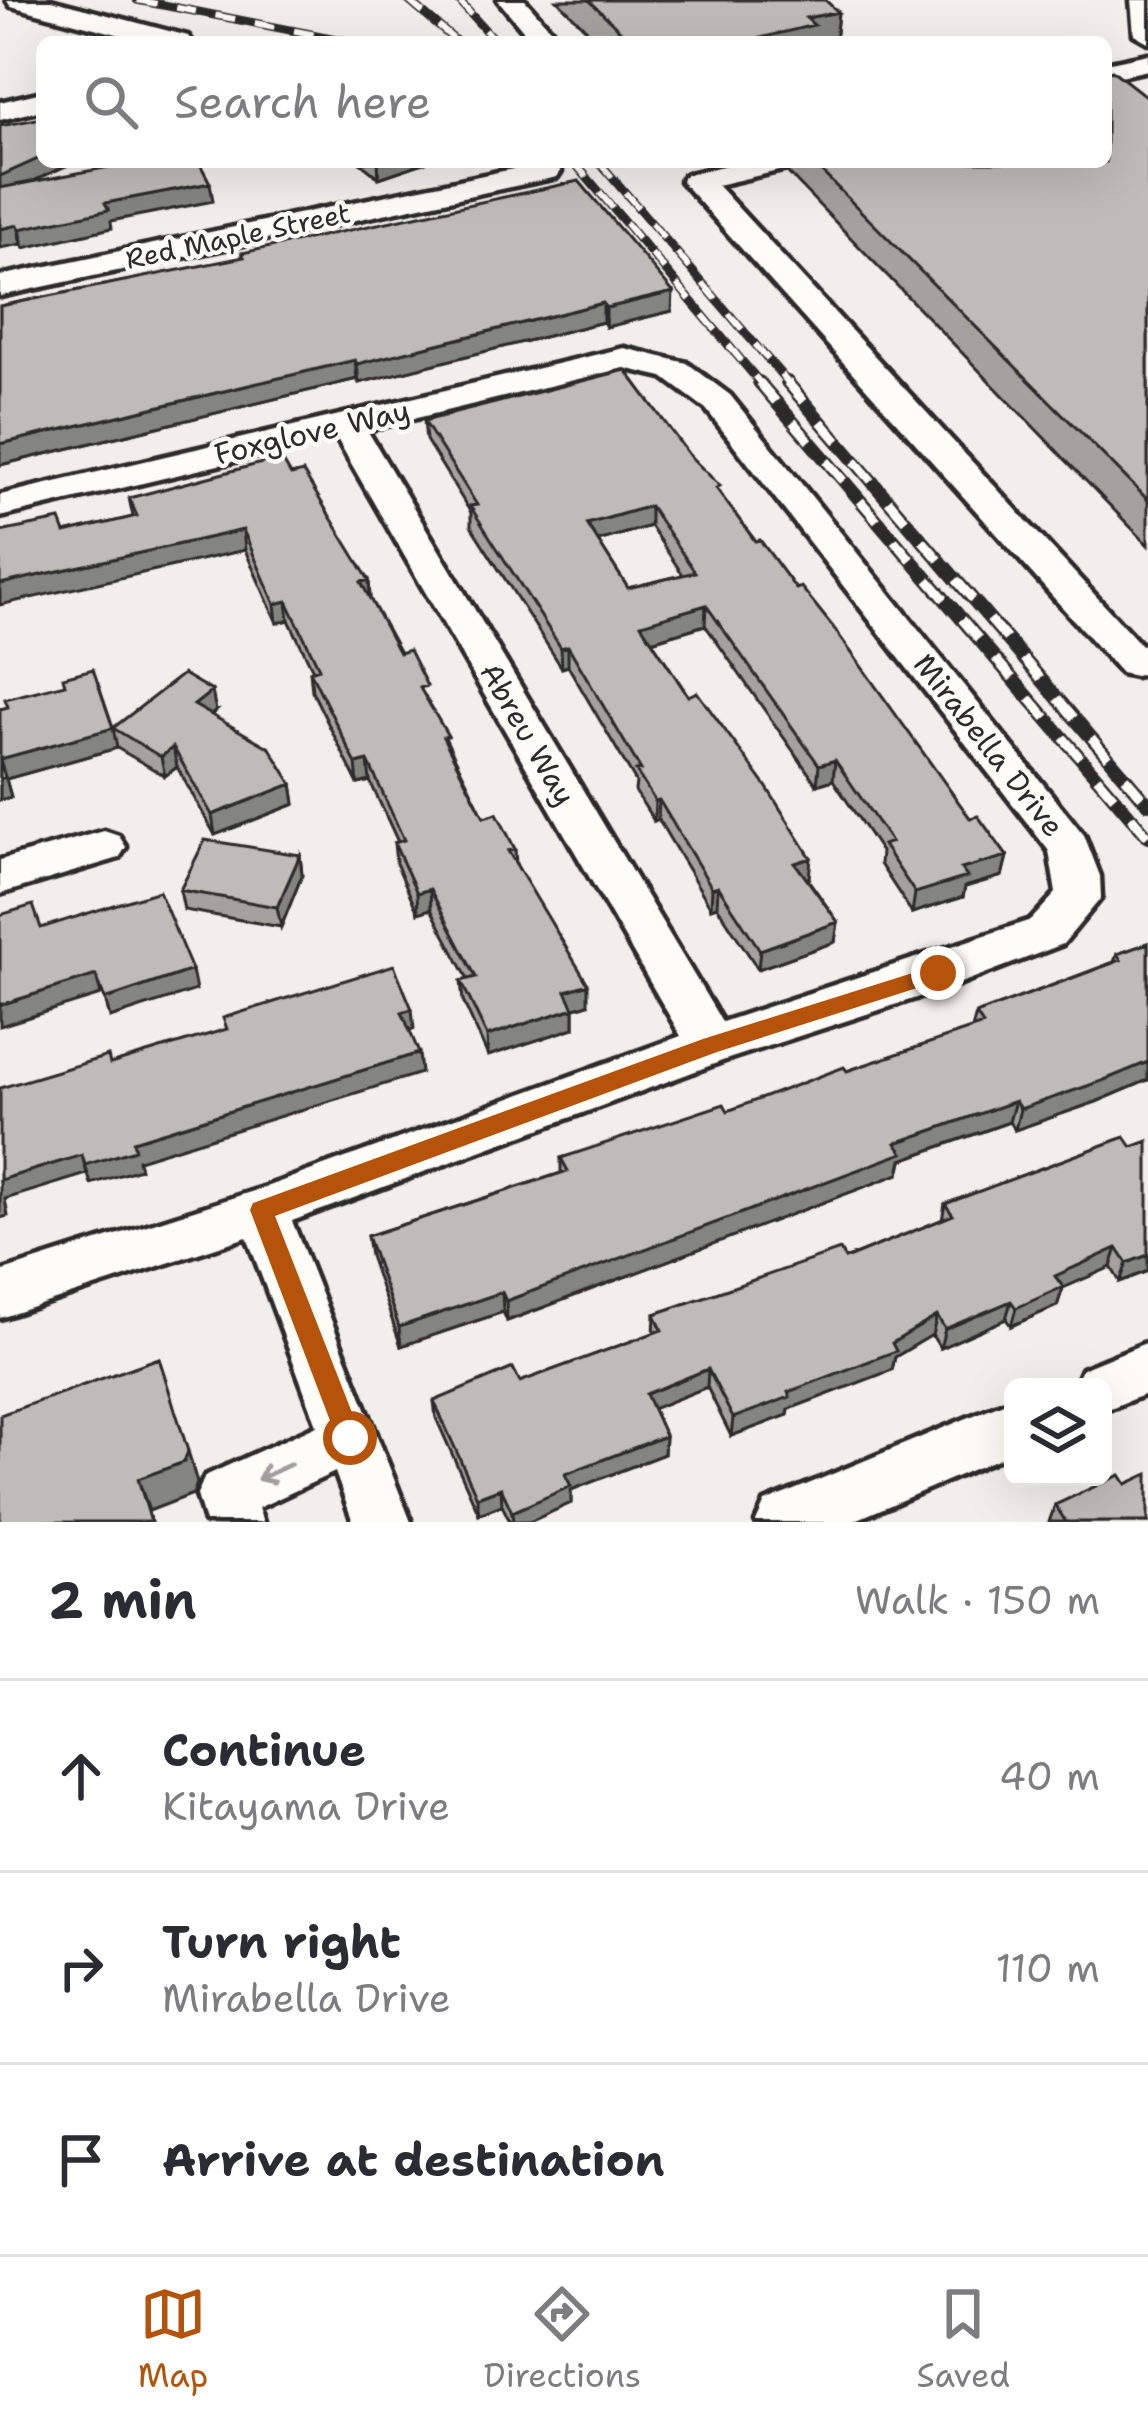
<!DOCTYPE html>
<html lang="en">
<head>
<meta charset="utf-8">
<style>
  :root { --surface:#fff; --page:#f2f2f3; --text:#2b2b33; --muted:#7c7c81; --line:#e1e1e2; --accent:#b45309 }
  body { margin:0; font-family:"Shantell Sans",sans-serif; background:var(--page); color:var(--text) }
  .controls { position:absolute; right:36px; bottom:36px; display:grid; overflow:hidden; border-radius:18px; box-shadow:0 12px 48px #0002 }
  .controls button { width:108px; height:108px; display:grid; place-items:center; padding:0; border:0; border-bottom:3px solid var(--line); background:var(--surface); color:var(--text); font:60px sans-serif }
  .stop { position:absolute; width:36px; height:36px; margin:-27px; border:9px solid #b45309; border-radius:50%; background:#fff }
  .stop.end { background:#b45309; border-color:#fff; box-shadow:0 3px 12px #0008 }
  .list { margin:0; padding:0; list-style:none }
  h2 { display:flex; justify-content:space-between; align-items:center; height:156px; margin:0; padding:0 48px; font-size:51px }
  h2 small { font-size:39px; font-weight:400; color:var(--muted) }
  .list li { display:grid; grid-template-columns:78px 1fr auto; gap:36px; align-items:center; box-sizing:border-box; height:192px; padding:0 48px; border-top:3px solid var(--line) }
  .list b { display:block; font-size:45px; white-space:nowrap }
  .list p { margin:0; font-size:39px; white-space:nowrap; color:var(--muted) }
  .list em { font-size:39px; font-style:normal; color:var(--muted) }
  .icon { flex:none; width:66px; height:66px; fill:none; stroke:currentColor; stroke-width:2; stroke-linecap:round; stroke-linejoin:round }
  .map { position:relative; flex:none; width:1148px; height:1522px; overflow:hidden }
  .search { position:absolute; background:var(--surface); box-shadow:0 12px 48px #0002; left:36px; right:36px; top:36px; height:132px; display:flex; align-items:center; gap:30px; box-sizing:border-box; padding:0 42px; border-radius:18px; color:var(--muted); font-size:45px }
  .sheet { height:732px; background:var(--surface) }
  nav { display:flex; justify-content:space-around; align-items:center; box-sizing:border-box; height:168px; border-top:3px solid var(--line); background:var(--surface); font-size:33px; color:var(--muted) }
  nav a { display:grid; justify-items:center; gap:6px }
  nav .on { color:var(--accent) }
  .map>svg:first-child { display:block }
  .lines { fill:none; stroke-linecap:round; stroke-linejoin:round }
  .minor-casing { stroke:#2b2b2b; stroke-width:9 }
  .minor { fill:#fdfcf7; fill-rule:evenodd }
  .rail-far1-casing { stroke:#2b2b2b; stroke-width:9 }
  .rail-casing { stroke:#2b2b2b; stroke-width:14 }
  .rail-far1 { stroke:#fdfcf7; stroke-width:6; stroke-dasharray:20; stroke-linecap:butt }
  .rail { stroke:#fdfcf7; stroke-width:9; stroke-dasharray:26; stroke-linecap:butt }
  .wall { fill:#a3a29e; stroke:#2b2b2b; stroke-width:3; fill-rule:evenodd }
  .shaded-wall { fill:#848481; stroke:#2b2b2b; stroke-width:3 }
  .building { fill:#bdbcb8; stroke:#2b2b2b; stroke-width:3; fill-rule:evenodd }
  .oneway { stroke:#9e9e9b }
  .route { fill:#b45309 }
  .labels { text-anchor:middle; dominant-baseline:central; stroke-width:9; stroke-linejoin:round; paint-order:stroke }
  .far-street-label { font-size:27px; fill:#2b2b2b; stroke:#fdfcf7 }
  .street-label { font-size:30px; fill:#2b2b2b; stroke:#fdfcf7 }
</style>
</head>
<body>
<div class="map">
<svg width="1148" height="1522" viewBox="0 0 1148 1522">
  <rect width="100%" height="100%" fill="#f0efeb"/>
  <filter id="ink" filterUnits="userSpaceOnUse"><feTurbulence type="fractalNoise" baseFrequency=".00833" numOctaves="2"/><feDisplacementMap in="SourceGraphic" scale="24" xChannelSelector="R" yChannelSelector="G"/><feConvolveMatrix kernelMatrix="1 2 1 2 8 2 1 2 1" color-interpolation-filters="sRGB"/></filter>
  <g filter="url(#ink)">
    <g class="lines">
      <g class="minor-casing">
        <path id="minor" d="M7,0H51L188,36L192,42H147L11,6Z
          M498,0H525L562,42H533Z
          M1131,0H1148V42L1134,34Z
          M1148,54V70L1106,79V63Z
          M42,92V110L0,120V102Z
          M546,162L561,171L557,177L0,296V276Z
          M740,162H795L791,168L717,185L1141,645L1148,643V673L1135,676L1121,673L681,181L685,175Z
          M624,348L687,363L730,395L1084,835L1100,876L1101,898L1063,944L953,986L725,1060L292,1221L411,1522H353L335,1472L258,1508L263,1522H205L197,1495L205,1476L317,1425L247,1237L0,1318V1272L260,1189L681,1036L336,437L0,517V495ZM624,368L663,377L706,409L1049,851L1056,893L1031,920L722,1022L367,430Z
          M104,831L119,836L126,847L119,858L0,894V860Z
          M1148,1342V1393L1103,1411V1387H1074L1082,1369Z
          M1013,1399V1452L851,1522H756L765,1502Z"/>
      </g>
      <use href="#minor" class="minor"/>
      <g class="rail-far1-casing">
        <path id="rail-far1" d="M137,0L352,42
          M408,0L457,42
          M458,0L496,42
          M574,162L762,385
          M599,162L790,385"/>
      </g>
      <g class="rail-casing">
        <path id="rail" d="M759,382L1148,837
          M787,382L1148,804"/>
      </g>
      <use href="#rail-far1" class="rail-far1"/>
      <use href="#rail" class="rail"/>
    </g>
    <path class="wall" d="M557,0H825L838,12L835,42H599Z
      M1148,98V545L788,173L789,162H1106Z
      M359,162H426L379,178Z
      M242,253L672,311L606,327L603,322L359,383L357,379L0,465V306L242,258Z
      M424,421L689,455L970,818L1007,856L1002,876L965,887L963,897L912,913L880,864L881,852L833,780L817,785L705,625L652,641L809,878H807L838,922L835,942L758,969L717,906L711,908L658,819L654,821L635,791L636,782L568,666L562,668L471,526V513L426,440ZM650,526L683,575L628,588L598,541Z
      M291,475L369,580L370,599L428,703L484,817L515,849L516,864L588,1004L574,1008V1028L488,1056L463,1001L461,981L468,979L431,909L418,913L396,863L394,843L398,842L370,781L358,784L312,691L310,671L313,670L289,620L277,623L245,550L65,533L133,517L129,498Z
      M0,709L113,728L216,711L211,715L292,784L295,804L215,835L177,767L165,776L117,748L6,779L11,797L0,800Z
      M300,855L302,875L281,927L184,910L180,890Z
      M1148,943V1080L1096,1102L1015,1130L1009,1122L902,1160L899,1174L507,1321L503,1312L401,1346L370,1256L367,1236L561,1173V1158L728,1111L972,1029L976,1014L1114,962L1117,954Z
      M1125,1137L1148,1271L1120,1282L1111,1267L1063,1288L1057,1306L1011,1326L1006,1319L940,1348L932,1335L895,1357L892,1370L789,1409L788,1415L731,1436L707,1387L652,1408L665,1436L664,1454L571,1490V1503L529,1522H510L502,1505L479,1514L436,1418L434,1401L520,1382L654,1333L655,1314L845,1259L942,1220L945,1204Z
      M1126,1484L1148,1522H1049L1055,1505Z"/>
    <path class="shaded-wall" d="M838,12L835,42H744L806,18Z
      M42,157V162H75L0,196V176Z
      M378,162H426L379,178Z
      M210,183L213,201L111,221L112,228L24,248L20,229L105,203Z
      M18,225L22,244L0,248V229Z
      M673,292L672,311L606,327V308Z
      M603,303V322L359,383L357,364Z
      M355,360L357,379L0,465V444Z
      M650,506V526L587,544V524Z
      M243,530L245,550L0,605V584Z
      M369,580L370,600L361,582Z
      M287,601L289,620L277,623L275,604Z
      M706,605L705,625L641,644V624Z
      M568,646V666L562,668L561,648Z
      M212,691L216,711L198,725L194,705Z
      M113,728L117,748L6,779L11,797L0,800V759Z
      M173,747L177,767L165,776L161,757Z
      M835,760L833,780L817,785L819,765Z
      M368,761L370,781L358,784L356,764Z
      M292,784L295,804L215,835L212,815Z
      M659,800L658,819L654,821L655,801Z
      M300,855L302,875L281,927L277,907Z
      M1007,856L1002,876L965,887L963,897L912,913L915,893L961,869Z
      M811,858L809,878L793,883L795,863Z
      M718,886L717,906L711,908L712,888Z
      M430,889L431,909L418,913L417,893Z
      M838,922L835,942L758,969L760,950Z
      M192,970L196,990L110,1018L105,999Z
      M96,975L101,995L0,1026V1005Z
      M588,984V1004L566,1011V991Z
      M574,1008V1028L488,1056L487,1036Z
      M412,1009L414,1029L404,1031L402,1012Z
      M419,1053L421,1073L138,1160L140,1169L91,1184L85,1165L133,1141Z
      M1148,1062V1080L1096,1102L1015,1130L1020,1109Z
      M1015,1101L1009,1122L902,1160L899,1174L507,1321L506,1301L896,1143Z
      M82,1155L87,1174L5,1199L8,1216L0,1218V1180Z
      M1117,1248L1111,1267L1063,1288L1057,1306L1011,1326L1016,1308L1055,1276Z
      M1148,1255V1271L1120,1282L1127,1263Z
      M502,1292L503,1312L401,1346L399,1327Z
      M1011,1301L1006,1319L940,1348L945,1329Z
      M937,1316L932,1335L895,1357L892,1370L789,1409L788,1415L731,1436L733,1418L892,1343Z
      M708,1369L707,1387L645,1412L646,1394Z
      M665,1436L664,1454L571,1490V1503L529,1522H513L512,1512L565,1474Z
      M188,1451L197,1483L193,1494L149,1511L138,1479Z
      M501,1488L502,1505L479,1514L477,1497Z"/>
    <path class="building" d="M589,0H825L838,12L806,18L814,25L744,42H632Z
      M1112,70L1148,98V500L812,162H1106V72Z
      M42,118V157L0,176V126Z
      M135,162H199L210,183L105,203L109,210L20,229L18,225L0,229V188Z
      M579,181L673,292L606,308L603,303L357,364L355,360L0,444V306L244,257L242,253Z
      M626,370L689,455L720,486L716,488L755,541L760,540L796,589L801,587L833,627L970,818L978,816L1007,856L961,869L967,877L915,893L883,845L891,842L835,760L819,765L706,605L641,624L688,696L697,692L766,786L811,858L795,863L838,922L760,950L718,886L712,888L659,800L655,801L636,771L641,770L568,646L561,648L470,506L477,505L424,421ZM650,506L695,572L628,588L587,524Z
      M281,458L291,475L303,472L369,580L361,582L399,653L409,650L427,686L420,688L448,736L443,737L484,817L497,813L515,849L508,851L588,984L566,991L574,1008L487,1036L461,981L476,977L430,889L417,893L394,843L404,840L368,761L356,764L310,671L319,668L287,601L275,604L243,530L0,584V532L60,520L65,533L137,516L129,498Z
      M93,669L113,728L183,674L212,691L194,705L270,748L292,784L212,815L173,747L161,757L113,728L0,759L5,777L0,779V709L8,707L5,699L65,684L63,677Z
      M205,840L300,855L277,907L180,890Z
      M159,891L192,970L105,999L96,975L0,1005V915L33,905L41,928Z
      M1148,943V1062L1102,1081L1020,1109L1015,1101L896,1143L903,1153L506,1301L502,1292L399,1327L367,1236L568,1171L561,1158L724,1104L728,1111L844,1067L847,1071L983,1025L976,1014L1121,960L1117,954Z
      M394,965L412,1009L402,1012L419,1053L133,1141L135,1150L85,1165L82,1155L0,1180V1088L108,1056L110,1064L227,1029L223,1018Z
      M1125,1137L1132,1147L1148,1141V1255L1127,1263L1117,1248L1055,1276L1063,1287L1016,1308L1011,1301L945,1329L937,1316L892,1343L896,1351L788,1392L790,1397L733,1418L708,1369L646,1394L665,1436L565,1474L571,1486L512,1512L501,1488L477,1497L434,1401L513,1368L520,1382L662,1330L655,1314L840,1250L845,1259L953,1215L945,1204Z
      M159,1358L188,1451L184,1462L138,1479L151,1522H0V1415Z
      M1148,1474V1522H1066L1055,1505L1120,1475L1126,1484Z"/>
    <defs><path id="oneway-shaft" d="M-6 0H5M1.5-3L5.5 0L1.5 3" fill="none" stroke-width="1.6" stroke-linecap="round" stroke-linejoin="round" transform="scale(3)"/></defs>
    <use class="oneway" href="#oneway-shaft" transform="translate(274 1472) rotate(155)"/>
  </g>
  <path class="route" d="M938,965L948,973L945,979L717,1052L275,1216L362,1438L359,1447L350,1450L340,1447L250,1210L253,1203L703,1039Z"/>
  <g class="labels">
    <g class="far-street-label">
      <text transform="translate(238 236) rotate(-12)">Red Maple Street</text>
    </g>
    <g class="street-label">
      <text transform="translate(312 432) rotate(-13)">Foxglove Way</text>
      <text transform="translate(528 734) rotate(60)">Abreu Way</text>
      <text transform="translate(989 745) rotate(52)">Mirabella Drive</text>
    </g>
  </g>
</svg>
<div class="controls">
<button><svg class="icon" aria-label="layers" viewBox="0 0 24 24"><path d="M12 4l9 5-9 5-9-5zM3 14l9 5 9-5"/></svg></button>
</div>
<div class="stop" style="left:350px;top:1438px"></div>
<div class="stop end" style="left:938px;top:973px"></div>
<div class="search"><svg class="icon" aria-label="search" viewBox="0 0 24 24"><circle cx="10" cy="10" r="6"/><path d="M15 15l6 6"/></svg>Search here</div>
</div>
<section class="sheet">
<h2>2 min<small>Walk · 150 m</small></h2>
<ul class="list">
<li><svg class="icon" aria-label="ahead" viewBox="0 0 24 24"><path d="M12 20V5M6 11l6-6 6 6"/></svg><div><b>Continue</b><p>Kitayama Drive</p></div><em>40 m</em></li>
<li><svg class="icon" aria-label="right" viewBox="0 0 24 24"><path d="M7 20v-9h11M14 6l5 5-5 5"/></svg><div><b>Turn right</b><p>Mirabella Drive</p></div><em>110 m</em></li>
<li><svg class="icon" aria-label="arrive" viewBox="0 0 24 24"><path d="M6 21V4h12l-3 4 3 4H6"/></svg><div><b>Arrive at destination</b></div></li>
</ul>
</section>
<nav>
<a class="on"><svg class="icon" aria-label="map" viewBox="0 0 24 24"><path d="M3 6l6-2 6 2 6-2v14l-6 2-6-2-6 2zM9 4v14M15 6v14"/></svg>Map</a>
<a><svg class="icon" aria-label="directions" viewBox="0 0 24 24"><path d="M12 3l9 9-9 9-9-9zM9 14v-3h6M13 9l2 2-2 2"/></svg>Directions</a>
<a><svg class="icon" aria-label="saved" viewBox="0 0 24 24"><path d="M7 4h10v16l-5-4-5 4z"/></svg>Saved</a>
</nav>
</body>
</html>
